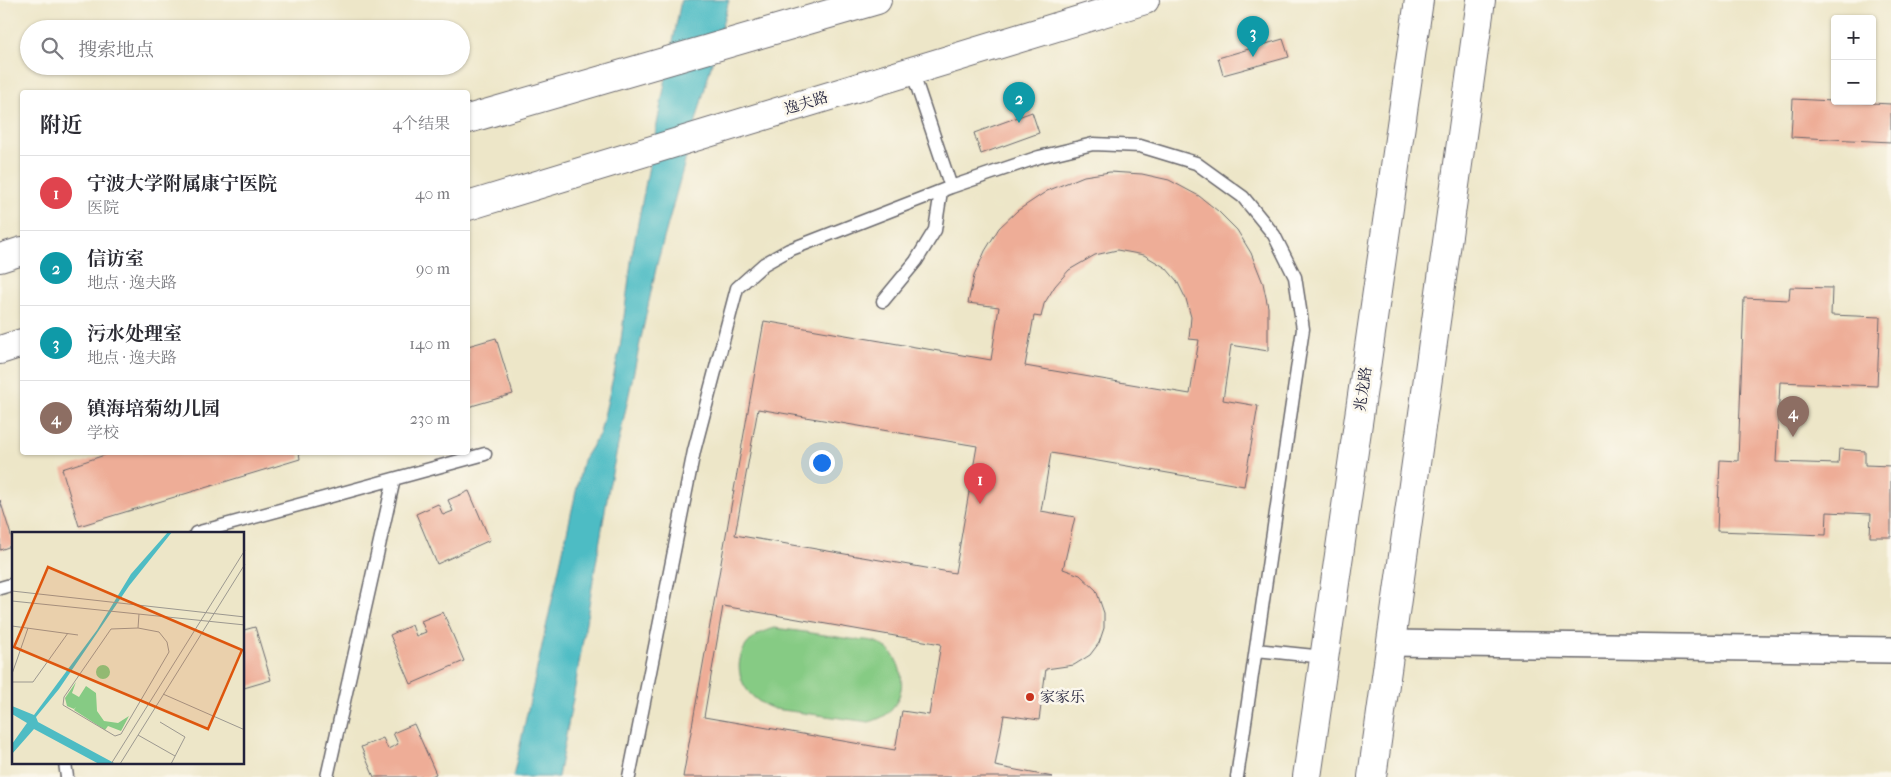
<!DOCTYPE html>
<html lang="zh">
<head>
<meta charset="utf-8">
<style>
  :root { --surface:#fff; --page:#f7f7f7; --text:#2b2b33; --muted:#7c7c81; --line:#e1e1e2; --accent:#c8321e }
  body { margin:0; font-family:"IM FELL French Canon","Noto Serif SC",serif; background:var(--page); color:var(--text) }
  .controls { position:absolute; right:15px; top:15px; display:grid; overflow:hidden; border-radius:5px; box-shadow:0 1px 4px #0004 }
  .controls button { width:45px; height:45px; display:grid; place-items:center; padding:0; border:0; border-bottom:1px solid var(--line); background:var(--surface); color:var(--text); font:25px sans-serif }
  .you { position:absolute; left:821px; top:462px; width:18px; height:18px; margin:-12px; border:4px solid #fff; border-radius:50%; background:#1a73e8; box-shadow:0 0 0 8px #1a73e833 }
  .badge { display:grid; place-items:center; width:32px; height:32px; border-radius:50%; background:var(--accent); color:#fff; font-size:16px; font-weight:700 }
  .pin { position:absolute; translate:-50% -41px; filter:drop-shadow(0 1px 2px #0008) }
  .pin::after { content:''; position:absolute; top:26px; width:18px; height:15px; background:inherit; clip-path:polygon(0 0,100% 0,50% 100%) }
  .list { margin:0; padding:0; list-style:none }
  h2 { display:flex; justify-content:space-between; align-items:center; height:65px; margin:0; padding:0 20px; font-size:21px }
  h2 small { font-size:16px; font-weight:400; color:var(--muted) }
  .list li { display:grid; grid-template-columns:32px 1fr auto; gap:15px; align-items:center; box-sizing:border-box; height:75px; padding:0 20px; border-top:1px solid var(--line) }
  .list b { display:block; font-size:19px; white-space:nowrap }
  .list p { margin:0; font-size:16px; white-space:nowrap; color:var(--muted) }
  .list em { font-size:16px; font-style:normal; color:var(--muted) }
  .icon { flex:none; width:28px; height:28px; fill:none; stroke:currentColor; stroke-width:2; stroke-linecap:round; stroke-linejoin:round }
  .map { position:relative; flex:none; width:1891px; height:777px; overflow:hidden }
  .search { position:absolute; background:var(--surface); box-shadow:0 1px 4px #0004; left:20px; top:20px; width:450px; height:55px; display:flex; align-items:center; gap:12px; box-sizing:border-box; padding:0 18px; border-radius:28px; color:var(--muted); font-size:19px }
  .panel { position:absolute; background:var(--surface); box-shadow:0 1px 4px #0004; left:20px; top:90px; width:450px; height:365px; border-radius:5px }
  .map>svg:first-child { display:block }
  .green { fill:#86cb84; stroke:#547660 }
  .water { fill:#4ebcc4; stroke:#386f80 }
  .building { fill:#eead97; fill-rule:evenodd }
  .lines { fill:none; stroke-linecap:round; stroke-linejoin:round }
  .service-casing { stroke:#69676c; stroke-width:15 }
  .minor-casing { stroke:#69676c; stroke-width:28 }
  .secondary-casing { stroke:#69676c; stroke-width:30 }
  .service { stroke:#fff; stroke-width:12 }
  .minor { stroke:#fff; stroke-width:25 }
  .secondary { stroke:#fff; stroke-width:28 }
  .poi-dot { fill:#c8321e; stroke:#fbf7ec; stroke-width:2 }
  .labels { text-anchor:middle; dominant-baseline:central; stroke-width:5; stroke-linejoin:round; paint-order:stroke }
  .street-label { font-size:15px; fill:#22223b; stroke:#fbf7ec }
  .poi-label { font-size:15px; fill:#22223b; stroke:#fbf7ec; text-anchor:start }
  .inset-road { fill:none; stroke:#9c9890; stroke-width:1 }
  .view { fill:#de560e; fill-opacity:0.15; stroke:#de560e; stroke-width:2.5 }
  .inset-edge { fill:none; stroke:#22223b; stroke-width:2.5 }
</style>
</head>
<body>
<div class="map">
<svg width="1891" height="777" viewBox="0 0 1891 777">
  <rect width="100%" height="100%" fill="#fbf7ec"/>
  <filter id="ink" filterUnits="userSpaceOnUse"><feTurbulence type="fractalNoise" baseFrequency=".02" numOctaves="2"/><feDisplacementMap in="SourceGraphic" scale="10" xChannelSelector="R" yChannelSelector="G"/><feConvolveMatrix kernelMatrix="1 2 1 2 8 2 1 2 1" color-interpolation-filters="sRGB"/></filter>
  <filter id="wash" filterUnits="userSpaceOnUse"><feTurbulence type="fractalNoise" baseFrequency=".0096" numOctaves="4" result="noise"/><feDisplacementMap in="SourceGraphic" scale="20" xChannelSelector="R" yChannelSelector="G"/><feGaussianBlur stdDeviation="1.12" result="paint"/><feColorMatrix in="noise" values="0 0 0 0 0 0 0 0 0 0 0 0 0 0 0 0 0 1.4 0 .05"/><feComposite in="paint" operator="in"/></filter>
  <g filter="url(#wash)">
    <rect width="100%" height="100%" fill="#ede6c8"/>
    <path class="green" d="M774,628C800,631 825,635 850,639C859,640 872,639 880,644C896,652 904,672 901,689C897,709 887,717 869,722L775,709C730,695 725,641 774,628Z"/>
    <path class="water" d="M681,0H729L657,264L609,487L573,699L558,777H513L583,460L600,433L620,348L632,254Z"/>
    <g id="blocks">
      <path class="building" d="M1283,39L1289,57L1223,75L1218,58Z
        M1793,99L1891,104V142L1791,137Z
        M1032,112L1039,133L981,154L974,133Z
        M1110,172L1142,174L1169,180L1199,196L1218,211L1237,230L1251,253L1263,283L1268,307V351L1231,345L1223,400L1258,406L1244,486L1051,453L1041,511L1075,517L1063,569L1080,575L1096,590L1104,613V628L1099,643L1090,655L1074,665L1046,669L1039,720L1004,715L995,766L1053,777H683L764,321L991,360L999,307L968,303L974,276L985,251L999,228L1017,211L1047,191L1084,176ZM1117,250L1144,255L1166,268L1177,281L1186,299L1191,317L1189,339L1199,340L1190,394L1025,366L1034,316L1041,317L1044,304L1055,286L1069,270L1095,255ZM758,409L977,446L955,573L735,535ZM723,606L941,644L929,715L902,711L895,750L704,717Z
        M1790,287L1832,288L1831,315L1880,317L1877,386L1780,382L1776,462L1838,464L1839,449L1865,451V465L1891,466V537H1870L1871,514L1827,512L1826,535L1717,531L1720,460L1738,461L1744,298L1789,300Z
        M496,338L513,394L468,407V346Z
        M114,452H299L300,459L79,526L62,469Z
        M469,491L490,540L437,564L416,514L438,504L443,515L453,511L448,500Z
        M0,500L14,545L0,550Z
        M443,612L464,661L411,684L390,635L412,625L416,636L426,632L421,621Z
        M255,627L271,680L244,688V630Z
        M414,724L436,774L429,777H374L361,747L383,738L388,749L398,744L393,733Z"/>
    </g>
  </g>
  <g filter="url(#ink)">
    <use href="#blocks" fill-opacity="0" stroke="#69676c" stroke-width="1"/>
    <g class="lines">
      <g class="service-casing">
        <path id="service" d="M912,71L951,187L1039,157L1093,144L1140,146L1196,163L1243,197L1274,235L1295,277L1303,329L1237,777
          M883,301L916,261L935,230L941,191
          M196,533L485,454
          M0,588L14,584
          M1256,650L1324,657
          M65,763L67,777
          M327,777L394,479
          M629,777L694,451L737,288L764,264L789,250L951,187"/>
      </g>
      <g class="minor-casing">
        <path id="minor" d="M1391,643L1891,650"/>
      </g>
      <g class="secondary-casing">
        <path id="secondary" d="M468,119L877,0
          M468,206L1145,0
          M0,258L22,251
          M0,350L22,343
          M1307,777L1419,0
          M1372,777L1481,0"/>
      </g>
      <use href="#service" class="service"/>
      <use href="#minor" class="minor"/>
      <use href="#secondary" class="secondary"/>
    </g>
  </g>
  <circle class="poi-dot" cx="1030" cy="697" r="5"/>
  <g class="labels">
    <g class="street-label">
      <text transform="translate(806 103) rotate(-17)">逸夫路</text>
      <text transform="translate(1363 389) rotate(-82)">兆龙路</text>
    </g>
    <g class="poi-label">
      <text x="1040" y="697">家家乐</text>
    </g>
  </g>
  <g transform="translate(12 532)">
    <rect width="232" height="232" fill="#ede6c8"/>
    <path d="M84 140a7 7 0 1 1 14 0a7 7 0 1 1-14 0ZM64,150L60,161L67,165L74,154L84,161L85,179L92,189L106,191L117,184L109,199L96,194L93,198L62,178L64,175L62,177L55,174L53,166Z" fill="#86cb84"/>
    <path d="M156,0H160L117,54L47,157L24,185L26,190L104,232H87L22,197L0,222V212L15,191L0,182V174L22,183L85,98L119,42Z" fill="#4ebcc4"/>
    <path class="inset-road" d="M0,59L233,85M0,69L233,93M0,94L66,103M126,96L99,97L52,165L51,173L103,204L109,202L157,120L155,110L147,100L126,96L127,82M0,142L16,96M0,150H21L56,101M151,162L233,198M148,190L173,205L159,232M126,203L163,224M99,232L233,18M108,232L233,32"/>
    <path class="view" d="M36,35L230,118L196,197L2,115Z"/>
    <rect width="232" height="232" class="inset-edge"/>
  </g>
</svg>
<div class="controls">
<button>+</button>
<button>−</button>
</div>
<div class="you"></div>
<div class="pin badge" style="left:980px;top:504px;background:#e0444e">1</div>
<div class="pin badge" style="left:1019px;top:123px;background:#0f9aa8">2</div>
<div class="pin badge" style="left:1253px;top:57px;background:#0f9aa8">3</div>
<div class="pin badge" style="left:1793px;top:437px;background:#8d6e63">4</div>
<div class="search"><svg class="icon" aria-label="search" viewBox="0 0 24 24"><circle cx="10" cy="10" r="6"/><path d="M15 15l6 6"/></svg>搜索地点</div>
<section class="panel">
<h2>附近<small>4个结果</small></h2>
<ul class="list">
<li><span class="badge" style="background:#e0444e">1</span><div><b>宁波大学附属康宁医院</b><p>医院</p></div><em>40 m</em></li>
<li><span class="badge" style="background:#0f9aa8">2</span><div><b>信访室</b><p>地点 · 逸夫路</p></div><em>90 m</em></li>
<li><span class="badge" style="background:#0f9aa8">3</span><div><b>污水处理室</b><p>地点 · 逸夫路</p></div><em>140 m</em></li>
<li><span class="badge" style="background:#8d6e63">4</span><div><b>镇海培菊幼儿园</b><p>学校</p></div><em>230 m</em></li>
</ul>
</section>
</div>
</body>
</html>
